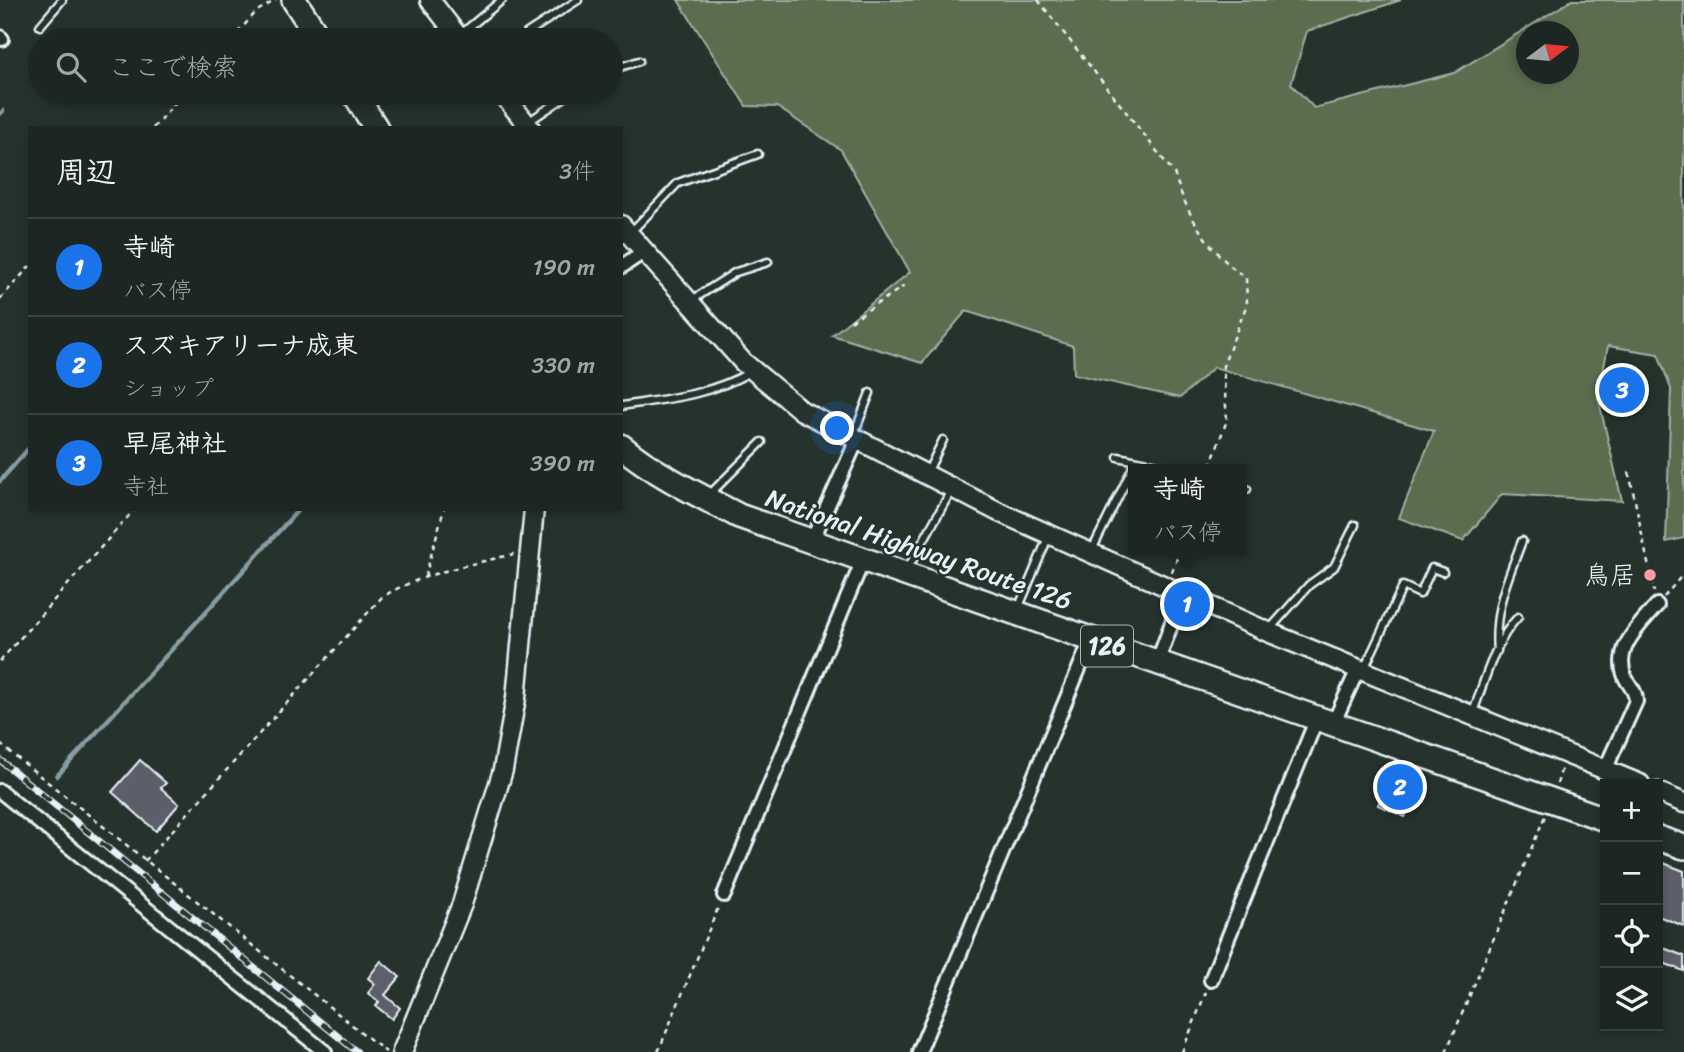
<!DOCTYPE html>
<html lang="ja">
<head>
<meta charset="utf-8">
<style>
  :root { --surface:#1c2622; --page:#252e2a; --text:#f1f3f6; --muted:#a0a5a5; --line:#3a4340; --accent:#1a73e8 }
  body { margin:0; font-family:Sriracha,"Klee One",sans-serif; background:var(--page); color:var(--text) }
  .controls { position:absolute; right:21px; bottom:21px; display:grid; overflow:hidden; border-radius:0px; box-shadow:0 4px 10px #0003 }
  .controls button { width:63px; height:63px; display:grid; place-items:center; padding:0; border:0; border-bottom:2px solid var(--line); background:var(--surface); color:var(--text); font:35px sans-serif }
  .compass { position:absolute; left:1516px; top:21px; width:63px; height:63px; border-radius:50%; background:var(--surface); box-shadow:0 4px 10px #0003; rotate:74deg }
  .you { position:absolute; left:838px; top:429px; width:24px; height:24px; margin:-18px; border:5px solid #fff; border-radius:50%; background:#1a73e8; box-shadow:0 0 0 10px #1a73e833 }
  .badge { display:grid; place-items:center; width:46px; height:46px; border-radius:50%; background:var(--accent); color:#fff; font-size:23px; font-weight:700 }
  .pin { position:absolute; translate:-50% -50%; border:4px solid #fff; box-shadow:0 2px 7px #0006 }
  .popup { position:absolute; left:1128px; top:464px; width:119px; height:91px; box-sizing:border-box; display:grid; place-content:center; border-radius:0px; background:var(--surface); filter:drop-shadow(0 2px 5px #0005); font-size:23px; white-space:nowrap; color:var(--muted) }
  .popup b { font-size:26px; color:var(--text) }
  .popup::after { content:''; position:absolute; left:50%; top:100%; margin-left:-14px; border:14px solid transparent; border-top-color:var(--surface) }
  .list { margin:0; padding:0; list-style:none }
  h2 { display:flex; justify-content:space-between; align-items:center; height:91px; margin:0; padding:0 28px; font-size:30px }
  h2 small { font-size:23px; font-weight:400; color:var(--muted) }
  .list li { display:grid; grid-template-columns:46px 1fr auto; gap:21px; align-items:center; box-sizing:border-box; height:98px; padding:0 28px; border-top:2px solid var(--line) }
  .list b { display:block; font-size:26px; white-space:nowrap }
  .list p { margin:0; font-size:23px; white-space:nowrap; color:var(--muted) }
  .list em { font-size:23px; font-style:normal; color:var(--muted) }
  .icon { flex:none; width:38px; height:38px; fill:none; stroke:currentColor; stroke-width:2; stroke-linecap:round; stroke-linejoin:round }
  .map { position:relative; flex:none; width:1684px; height:1052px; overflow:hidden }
  .search { position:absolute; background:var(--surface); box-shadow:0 4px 10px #0003; left:28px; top:28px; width:595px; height:77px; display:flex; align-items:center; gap:18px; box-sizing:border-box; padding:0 24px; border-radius:38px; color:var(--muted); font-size:26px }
  .panel { position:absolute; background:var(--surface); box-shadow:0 4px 10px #0003; left:28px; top:126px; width:595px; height:385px; border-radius:0px }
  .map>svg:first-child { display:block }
  .green { fill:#5c6d50; stroke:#a2afa4; stroke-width:2; fill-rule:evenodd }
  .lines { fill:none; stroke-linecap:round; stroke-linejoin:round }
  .stream { stroke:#869ea4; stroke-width:4.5 }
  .building { fill:#5c5e6b; stroke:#e8f1f8; stroke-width:2 }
  .lane-casing { stroke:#e8f1f8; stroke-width:11 }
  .street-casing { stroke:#e8f1f8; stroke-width:18 }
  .secondary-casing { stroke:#e8f1f8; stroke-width:23 }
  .highway-casing { stroke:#e8f1f8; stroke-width:28 }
  .path { stroke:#e8f1f8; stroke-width:2.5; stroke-dasharray:5 5; stroke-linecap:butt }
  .lane { stroke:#26332d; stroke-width:6 }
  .street { stroke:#26332d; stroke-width:12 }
  .secondary { stroke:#26332d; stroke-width:18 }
  .highway { stroke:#26332d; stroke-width:23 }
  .rail-casing { stroke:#e8f1f8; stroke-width:7 }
  .rail { stroke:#26332d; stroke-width:4.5; stroke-dasharray:13; stroke-linecap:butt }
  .poi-dot { fill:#ff9aa2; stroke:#26332d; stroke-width:2.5 }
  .labels { text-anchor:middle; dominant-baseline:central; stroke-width:5; stroke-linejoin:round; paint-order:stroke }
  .shield { fill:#26332d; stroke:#aeb8bb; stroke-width:2 }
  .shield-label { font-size:24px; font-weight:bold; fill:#e8f1f8 }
  .street-label { font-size:26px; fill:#e8f1f8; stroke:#26332d }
  .poi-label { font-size:26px; fill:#e8f1f8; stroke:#26332d; text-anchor:end }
</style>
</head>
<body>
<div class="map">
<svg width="1684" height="1052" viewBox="0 0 1684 1052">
  <rect width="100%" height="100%" fill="#26332d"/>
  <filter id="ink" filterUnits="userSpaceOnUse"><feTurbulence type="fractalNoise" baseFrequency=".0143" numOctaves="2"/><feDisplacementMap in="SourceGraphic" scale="14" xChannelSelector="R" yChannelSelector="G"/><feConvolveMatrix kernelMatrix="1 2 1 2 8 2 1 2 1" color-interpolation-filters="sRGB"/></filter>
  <g filter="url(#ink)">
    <path class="green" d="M678,0H1401L1307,31L1291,84L1314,108L1454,73L1572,0H1684V538L1666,542L1671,389L1658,354L1608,346L1598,397L1622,501L1502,494L1463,541L1399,518L1434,431L1214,367L1180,398L1074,374L1073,346L966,311L922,363L832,335L910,272L841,150L777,107L746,106ZM1526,32H1568V74H1526Z"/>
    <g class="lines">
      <path class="stream" d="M0,114L3,111
        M0,481L30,447
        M57,776L299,509"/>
    </g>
    <path class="building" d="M1186,610L1201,616L1195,629L1181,623Z
      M140,760L166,783L161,788L179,804L156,831L112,792Z
      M1395,760L1423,770L1405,817L1378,805Z
      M1661,862L1684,871V926L1658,916V872Z
      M1661,947L1684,956V971L1658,961Z
      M381,961L400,977L385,995L400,1008L392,1019L376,1006L379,1002L368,993L375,984L368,978Z"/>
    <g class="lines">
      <g class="lane-casing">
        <path id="lane" d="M40,26L62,0
          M461,34L502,0
          M433,40L449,27
          M525,40L527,33L578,0
          M611,70L639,61
          M528,122L571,93
          M631,232L678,183L758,154
          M692,300L736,272L768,262
          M621,406C666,399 711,395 750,372
          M854,434L870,393
          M1118,457L1177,469
          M927,473L943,440
          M1241,487L1247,489
          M709,495L762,442
          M1092,550L1136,461
          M907,570L951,491
          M1018,609L1049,535
          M1269,630L1309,585L1334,567L1355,525
          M1497,651C1493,610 1508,578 1522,541
          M1364,669L1403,586L1420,594L1432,568L1443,572
          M1472,715C1484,683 1494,642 1518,617"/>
      </g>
      <g class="street-casing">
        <path id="street" d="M0,37L2,39
          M621,267L645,251
          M811,543L857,440
          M1157,663L1183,593
          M1333,724L1358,669
          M1605,770L1636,701C1636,690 1629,686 1625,677C1613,648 1640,625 1657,605
          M0,791L325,1052
          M724,895L863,560
          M1211,980L1317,718
          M919,1052L1091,640"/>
      </g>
      <g class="secondary-casing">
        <path id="secondary" d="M430,0L461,40
          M502,93L530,128
          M621,225L743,362L802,411L999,512L1268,632L1640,784
          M1658,792L1684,803
          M402,1052L462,904L503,770L516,698L534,509"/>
      </g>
      <g class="highway-casing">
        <path id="highway" d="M294,0L320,40
          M354,93L376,128
          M621,446C656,475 699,495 739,516L1605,819
          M1658,838L1684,847"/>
      </g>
      <path class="path" d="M1038,0L1174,173C1188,217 1208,251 1246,278L1247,304L1223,366L1227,420L1209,469
        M231,40L257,11L276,0
        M153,128L184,93
        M0,299L30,266
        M851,321L904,286
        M1629,472L1654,592
        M1172,572L1180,550
        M425,577L444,509
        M1664,597L1684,573
        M0,661L135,509
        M0,744L386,1052
        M1557,784L1562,767
        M145,861L382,597C422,573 469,565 514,554
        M658,1052L718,908
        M1182,1052L1206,992
        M1446,1052L1545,816"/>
      <use href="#lane" class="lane"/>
      <use href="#street" class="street"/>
      <use href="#secondary" class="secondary"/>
      <use href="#highway" class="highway"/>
      <g class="rail-casing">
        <path id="rail" d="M0,760L357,1052"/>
      </g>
      <use href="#rail" class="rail"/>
    </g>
  </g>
  <circle class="poi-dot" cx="1650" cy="575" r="7"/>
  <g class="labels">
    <rect class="shield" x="1081" y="625.5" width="52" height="41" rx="5"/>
    <g class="shield-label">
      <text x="1107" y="646">126</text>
    </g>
    <g class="street-label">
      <text transform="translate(919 549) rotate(19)">National Highway Route 126</text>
    </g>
    <g class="poi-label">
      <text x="1636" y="575">鳥居</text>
    </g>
  </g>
</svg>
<div class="controls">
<button>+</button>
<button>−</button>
<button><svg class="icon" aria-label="locate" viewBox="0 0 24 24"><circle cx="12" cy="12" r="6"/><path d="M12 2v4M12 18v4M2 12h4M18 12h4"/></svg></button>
<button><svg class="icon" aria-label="layers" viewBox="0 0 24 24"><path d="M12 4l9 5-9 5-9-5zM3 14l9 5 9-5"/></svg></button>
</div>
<svg class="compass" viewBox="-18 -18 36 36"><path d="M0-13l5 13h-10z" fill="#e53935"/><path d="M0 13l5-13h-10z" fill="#a0a5a5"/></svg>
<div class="you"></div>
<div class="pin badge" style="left:1187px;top:604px">1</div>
<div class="popup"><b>寺崎</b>バス停</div>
<div class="pin badge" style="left:1400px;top:787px">2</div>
<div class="pin badge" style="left:1622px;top:390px">3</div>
<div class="search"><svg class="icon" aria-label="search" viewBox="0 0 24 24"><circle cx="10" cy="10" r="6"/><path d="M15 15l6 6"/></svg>ここで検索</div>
<section class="panel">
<h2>周辺<small>3件</small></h2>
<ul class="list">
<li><span class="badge">1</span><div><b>寺崎</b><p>バス停</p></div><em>190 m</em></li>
<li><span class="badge">2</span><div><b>スズキアリーナ成東</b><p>ショップ</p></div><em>330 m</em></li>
<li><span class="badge">3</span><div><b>早尾神社</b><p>寺社</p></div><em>390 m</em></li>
</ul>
</section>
</div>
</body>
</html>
